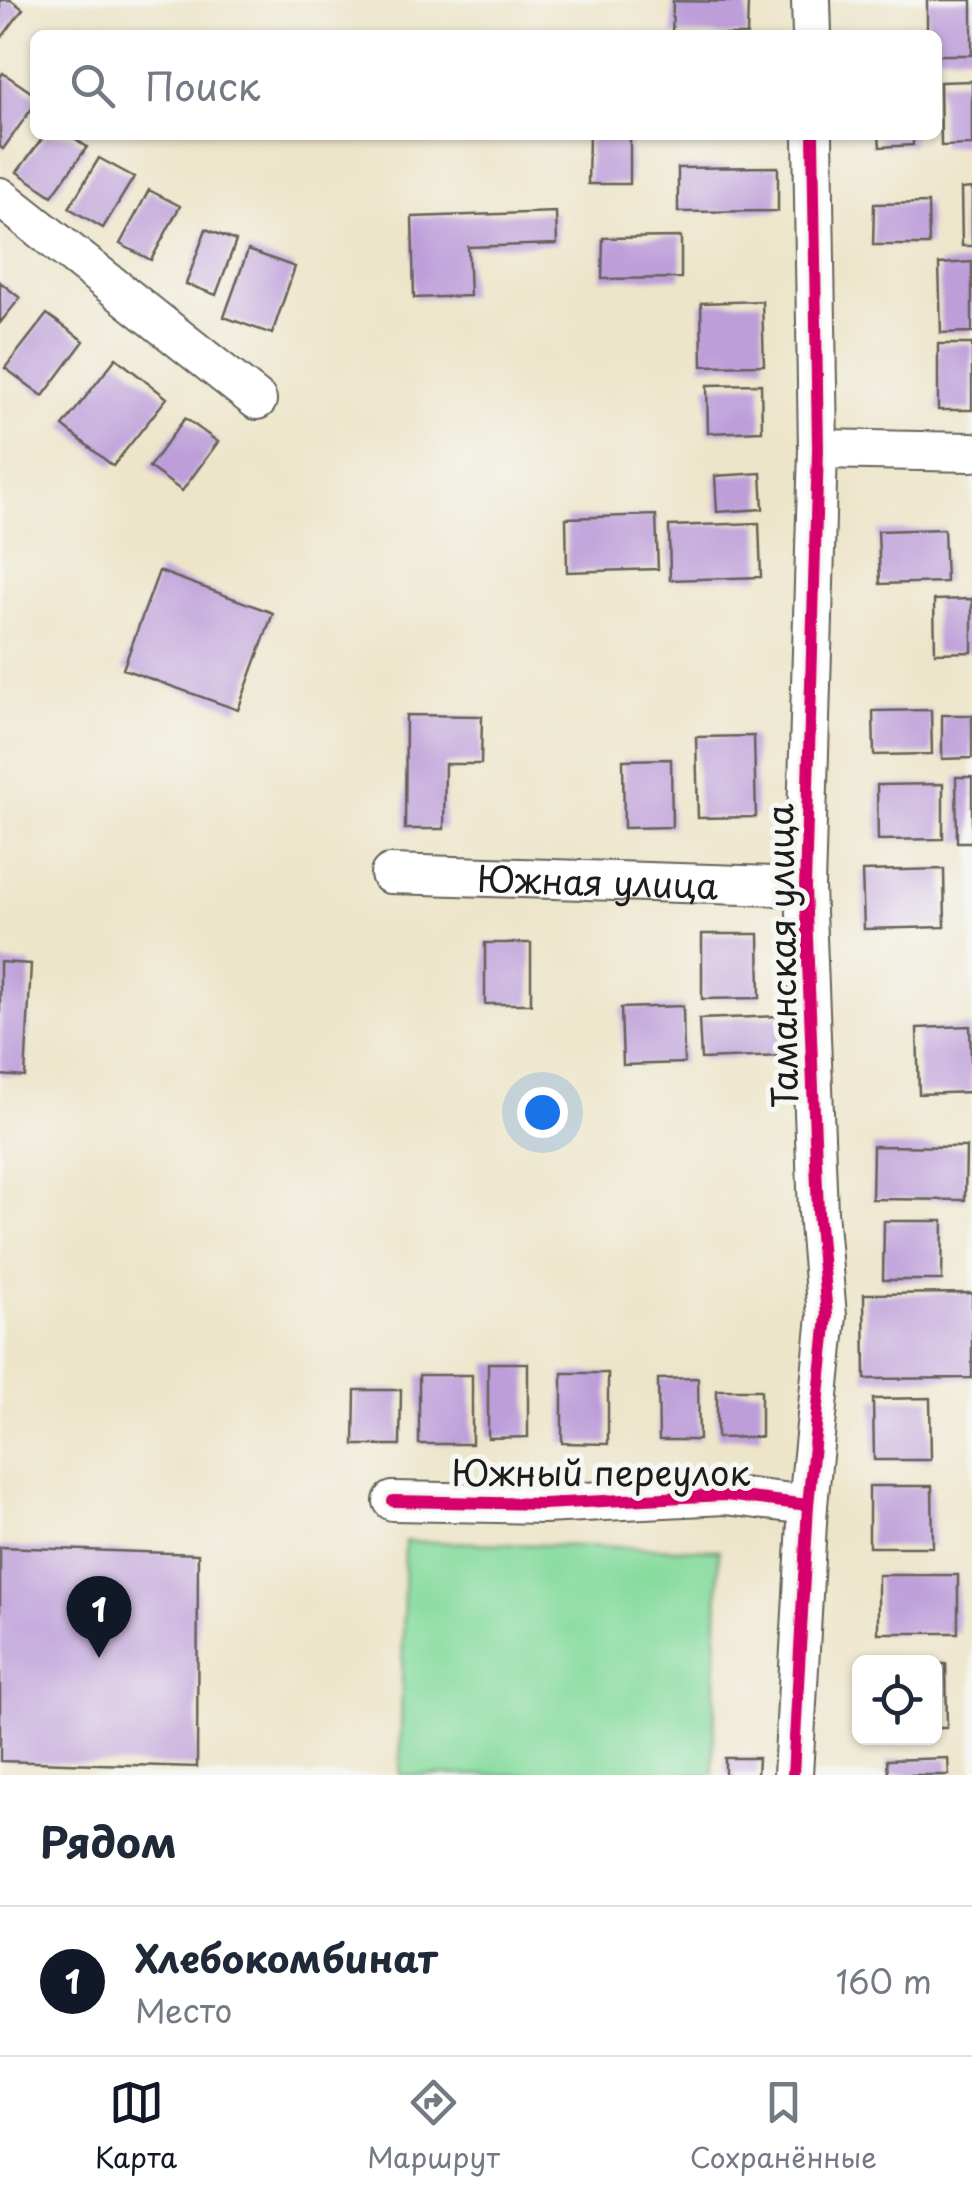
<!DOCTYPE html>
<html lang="ru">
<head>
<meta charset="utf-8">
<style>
  :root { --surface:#fff; --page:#f6f6f7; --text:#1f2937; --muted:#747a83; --line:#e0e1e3; --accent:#111827 }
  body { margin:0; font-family:"Playpen Sans",sans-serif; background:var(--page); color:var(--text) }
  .controls { position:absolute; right:30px; bottom:30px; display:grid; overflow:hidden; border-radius:15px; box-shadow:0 2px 8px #0004 }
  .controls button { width:90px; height:90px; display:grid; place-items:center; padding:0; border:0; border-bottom:2px solid var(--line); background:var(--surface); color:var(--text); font:50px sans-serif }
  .you { position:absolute; left:542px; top:1112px; width:35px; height:35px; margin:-25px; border:8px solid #fff; border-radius:50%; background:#1a73e8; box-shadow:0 0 0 15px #1a73e833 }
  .badge { display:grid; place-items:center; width:65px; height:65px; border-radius:50%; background:var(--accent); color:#fff; font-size:32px; font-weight:700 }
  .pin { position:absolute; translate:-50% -82px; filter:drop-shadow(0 2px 5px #0008) }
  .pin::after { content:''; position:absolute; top:52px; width:35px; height:30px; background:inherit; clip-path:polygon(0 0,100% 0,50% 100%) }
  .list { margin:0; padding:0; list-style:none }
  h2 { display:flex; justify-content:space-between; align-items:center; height:130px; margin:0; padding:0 40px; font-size:42px }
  h2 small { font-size:32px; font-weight:400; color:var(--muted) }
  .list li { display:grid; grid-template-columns:65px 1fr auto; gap:30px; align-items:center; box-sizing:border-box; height:150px; padding:0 40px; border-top:2px solid var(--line) }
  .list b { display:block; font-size:38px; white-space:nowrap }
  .list p { margin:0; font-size:32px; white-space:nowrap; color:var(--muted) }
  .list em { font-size:32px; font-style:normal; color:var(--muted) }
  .icon { flex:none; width:55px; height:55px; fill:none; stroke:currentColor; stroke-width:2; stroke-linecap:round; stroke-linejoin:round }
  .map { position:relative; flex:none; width:972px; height:1775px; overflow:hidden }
  .search { position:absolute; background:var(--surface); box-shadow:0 2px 8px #0004; left:30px; right:30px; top:30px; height:110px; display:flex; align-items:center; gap:25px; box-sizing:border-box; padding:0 35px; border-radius:15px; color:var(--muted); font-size:38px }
  .sheet { height:280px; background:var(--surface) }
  nav { display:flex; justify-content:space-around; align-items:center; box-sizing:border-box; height:140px; border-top:2px solid var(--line); background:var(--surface); font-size:28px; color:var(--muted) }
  nav a { display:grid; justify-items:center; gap:5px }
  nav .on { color:var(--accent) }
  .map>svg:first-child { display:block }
  .green { fill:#86db9e; stroke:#517c5d; stroke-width:2.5 }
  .building { fill:#bd9ed9 }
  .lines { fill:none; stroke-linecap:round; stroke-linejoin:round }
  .minor-casing { stroke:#656259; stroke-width:42 }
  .minor { stroke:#fff; stroke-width:38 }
  .cycleway-casing { stroke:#f6f6f2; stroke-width:19 }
  .cycleway { stroke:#d6006c; stroke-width:12 }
  .labels { text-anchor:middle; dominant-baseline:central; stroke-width:10; stroke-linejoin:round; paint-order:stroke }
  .street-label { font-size:35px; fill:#1c1c1c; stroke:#f6f6f2 }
</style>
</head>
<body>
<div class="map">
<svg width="972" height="1775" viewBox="0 0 972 1775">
  <rect width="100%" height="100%" fill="#f6f6f2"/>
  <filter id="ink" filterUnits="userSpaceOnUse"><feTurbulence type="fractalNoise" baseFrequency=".01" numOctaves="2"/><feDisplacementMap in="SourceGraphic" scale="20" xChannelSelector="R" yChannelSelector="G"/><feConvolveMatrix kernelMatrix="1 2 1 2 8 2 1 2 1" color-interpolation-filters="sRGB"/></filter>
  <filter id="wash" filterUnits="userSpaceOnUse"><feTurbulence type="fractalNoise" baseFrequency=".0048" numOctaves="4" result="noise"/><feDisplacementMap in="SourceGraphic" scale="40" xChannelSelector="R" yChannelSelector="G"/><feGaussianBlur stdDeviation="2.25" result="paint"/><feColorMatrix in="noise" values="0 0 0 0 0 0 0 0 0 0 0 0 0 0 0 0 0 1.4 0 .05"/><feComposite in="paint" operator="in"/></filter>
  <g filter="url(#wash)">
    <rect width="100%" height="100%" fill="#ede5c9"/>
    <path class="green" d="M405,1541L719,1550L713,1775H400Z"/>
    <g id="blocks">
      <path class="building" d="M0,0H11L23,9L0,40Z
        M927,0H972V55H937V35H927Z
        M673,1L748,2L747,35H672Z
        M3,73L35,95V104L3,149L0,147V77Z
        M972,81V145L941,146L940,82Z
        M45,135H70L87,147L52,196L17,172Z
        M589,135H630V184H588Z
        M879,135H913V145L880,147Z
        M99,158L134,177L103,228L69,208Z
        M778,167V211L678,212V168Z
        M972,188V246H962L961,189Z
        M149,190L180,206L151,260L120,244Z
        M928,203L929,245H873L874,204Z
        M556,212L557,244L468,247L470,296L414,298L412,217Z
        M206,229L236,241L216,295L186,284Z
        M681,237V278L602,279L603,238Z
        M248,250L295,267L272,334L224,317Z
        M972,262V332L941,333L939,264Z
        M0,282L20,298L0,323Z
        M762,301L764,365L702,366L701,303Z
        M47,314L84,341L43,396L5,368Z
        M938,344H972V410H938Z
        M116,358L167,398L113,466L63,426Z
        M761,384L762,431L708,433L707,385Z
        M185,418L218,442L182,491L149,467Z
        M761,473L763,509L717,512L715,476Z
        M656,515L658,569L567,572L566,518Z
        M759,523L761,577L670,580L669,526Z
        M944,529L946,582L880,584L878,531Z
        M159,571L273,613L238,710L123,669Z
        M972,599V652L935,653L934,600Z
        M931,710L932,754L874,755L873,711Z
        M406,715L482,716L481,764H445L444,829H405Z
        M942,715H972V758L942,759Z
        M754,736L756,817L698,818L696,737Z
        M671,759L672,827L624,828L623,760Z
        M956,777H972V842H957Z
        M943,784V839L878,840L877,785Z
        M944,869L945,927L864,929L862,871Z
        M702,934H759L760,998L702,999Z
        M485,943H531V1004H485Z
        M0,962L31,964L25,1077L0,1075Z
        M683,1006L684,1063L623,1065L621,1008Z
        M782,1016L783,1056L701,1059L699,1019Z
        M970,1026L972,1092L919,1094L917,1028Z
        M873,1146L966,1147L965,1200L872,1199Z
        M884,1221H943L942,1280H883Z
        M972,1293V1378L865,1379L864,1294Z
        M488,1363H528V1437L488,1438Z
        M562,1373H608V1444L562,1443Z
        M419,1375H472V1444H419Z
        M698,1378L699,1440H659L658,1379Z
        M355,1390H401L400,1445H354Z
        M717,1390H761V1437L717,1438Z
        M930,1398L931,1460H874L873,1399Z
        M869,1486H932L933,1547H869Z
        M0,1547L198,1554L197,1767L0,1761Z
        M878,1575H958V1633H878Z
        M934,1664H946L947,1728H934Z
        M725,1758H758L757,1775H725Z
        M948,1758L949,1775H888L887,1760Z"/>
    </g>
  </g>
  <g filter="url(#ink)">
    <use href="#blocks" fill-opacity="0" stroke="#656259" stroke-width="2.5"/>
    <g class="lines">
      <g class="minor-casing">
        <g id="minor">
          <path d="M811,0L812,35"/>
          <path d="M0,197L257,400"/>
          <path d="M818,449L972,452"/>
          <path id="s1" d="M390,874L805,887"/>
          <path d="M393,1501L543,1504L725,1495L808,1505"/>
          <path d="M793,1775L808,1505L827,1316L818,1212L805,887L818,449L813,135"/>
        </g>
      </g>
      <use href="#minor" class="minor"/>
      <g class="cycleway-casing">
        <path id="cycleway" d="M393,1501L543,1504L725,1495L808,1505
          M793,1775L808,1505L827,1316L818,1212L805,887L818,449L813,135"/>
      </g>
      <use href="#cycleway" class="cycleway"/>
    </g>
  </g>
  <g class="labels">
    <g class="street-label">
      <text stroke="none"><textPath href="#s1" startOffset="208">Южная улица</textPath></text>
      <text transform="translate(781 956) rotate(-91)">Таманская улица</text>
      <text x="601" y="1471">Южный переулок</text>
    </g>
  </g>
</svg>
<div class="controls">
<button><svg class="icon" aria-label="locate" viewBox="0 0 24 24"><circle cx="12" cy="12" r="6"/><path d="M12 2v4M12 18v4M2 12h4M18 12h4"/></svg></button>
</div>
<div class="you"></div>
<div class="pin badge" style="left:99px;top:1658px">1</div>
<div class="search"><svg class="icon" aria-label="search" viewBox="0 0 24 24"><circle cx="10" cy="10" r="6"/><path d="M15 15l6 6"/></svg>Поиск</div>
</div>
<section class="sheet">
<h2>Рядом<small></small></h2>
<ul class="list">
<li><span class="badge">1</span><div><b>Хлебокомбинат</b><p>Место</p></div><em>160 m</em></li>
</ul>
</section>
<nav>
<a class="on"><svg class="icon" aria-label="map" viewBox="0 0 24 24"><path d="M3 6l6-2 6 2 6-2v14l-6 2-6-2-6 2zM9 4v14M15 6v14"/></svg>Карта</a>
<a><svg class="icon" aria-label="directions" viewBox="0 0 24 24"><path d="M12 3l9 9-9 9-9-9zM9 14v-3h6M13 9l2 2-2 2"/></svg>Маршрут</a>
<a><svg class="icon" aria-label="saved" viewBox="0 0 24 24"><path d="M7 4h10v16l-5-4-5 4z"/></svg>Сохранённые</a>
</nav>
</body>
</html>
